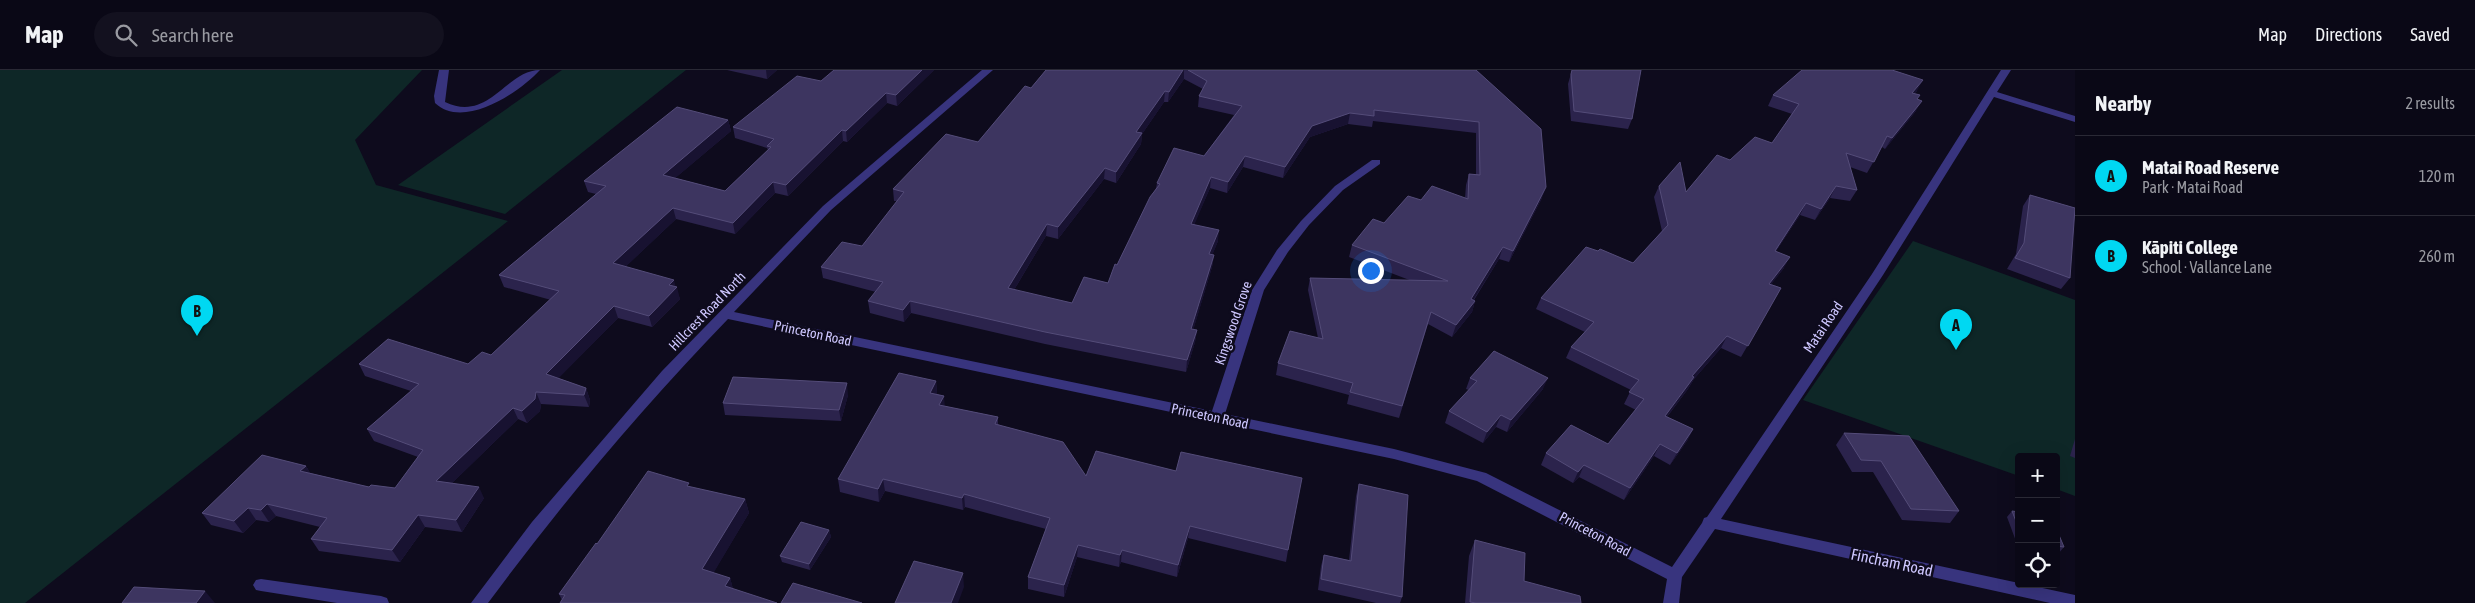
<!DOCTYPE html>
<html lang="en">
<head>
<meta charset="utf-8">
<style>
  :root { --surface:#0a0816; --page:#13111f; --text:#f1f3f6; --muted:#999aa1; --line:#2a2935; --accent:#00d8f2 }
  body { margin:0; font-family:"Asap Condensed",sans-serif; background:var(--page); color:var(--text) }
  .controls { position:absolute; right:15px; bottom:15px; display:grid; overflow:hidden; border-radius:5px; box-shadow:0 5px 20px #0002 }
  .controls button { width:45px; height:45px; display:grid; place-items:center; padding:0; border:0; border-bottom:1px solid var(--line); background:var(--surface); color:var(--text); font:25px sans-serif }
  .you { position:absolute; left:1370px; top:200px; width:18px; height:18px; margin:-12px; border:4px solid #fff; border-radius:50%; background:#1a73e8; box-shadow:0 0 0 8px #1a73e833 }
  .badge { display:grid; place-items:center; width:32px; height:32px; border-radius:50%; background:var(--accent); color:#111; font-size:16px; font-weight:700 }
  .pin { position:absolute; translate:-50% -41px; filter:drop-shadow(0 1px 2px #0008) }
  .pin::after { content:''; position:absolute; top:26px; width:18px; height:15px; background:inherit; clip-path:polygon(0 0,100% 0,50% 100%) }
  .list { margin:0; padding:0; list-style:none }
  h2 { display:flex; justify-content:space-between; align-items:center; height:65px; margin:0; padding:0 20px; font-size:21px }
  h2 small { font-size:16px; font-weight:400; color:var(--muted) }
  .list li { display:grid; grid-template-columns:32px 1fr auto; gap:15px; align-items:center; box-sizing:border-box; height:80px; padding:0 20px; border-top:1px solid var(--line) }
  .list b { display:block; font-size:19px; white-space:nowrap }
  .list p { margin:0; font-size:16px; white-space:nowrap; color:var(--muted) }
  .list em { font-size:16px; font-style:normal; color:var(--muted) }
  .icon { flex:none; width:28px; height:28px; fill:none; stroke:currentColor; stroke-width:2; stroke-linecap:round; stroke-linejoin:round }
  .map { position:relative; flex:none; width:2075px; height:533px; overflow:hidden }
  header { display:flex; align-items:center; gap:30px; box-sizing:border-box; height:70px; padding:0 25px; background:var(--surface); border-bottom:1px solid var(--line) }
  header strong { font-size:24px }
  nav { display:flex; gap:28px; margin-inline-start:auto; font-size:18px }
  .search { width:350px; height:45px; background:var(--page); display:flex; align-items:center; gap:12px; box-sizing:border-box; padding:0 18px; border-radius:28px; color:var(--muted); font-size:19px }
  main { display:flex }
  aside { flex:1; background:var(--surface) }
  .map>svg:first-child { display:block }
  .green { fill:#0e2727 }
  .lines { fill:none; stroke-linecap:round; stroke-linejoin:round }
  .minor { fill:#38347e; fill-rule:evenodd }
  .wall { fill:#2b234c; fill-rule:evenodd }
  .shaded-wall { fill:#181231 }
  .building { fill:#3d3560; stroke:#544c79 }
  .labels { text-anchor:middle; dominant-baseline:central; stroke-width:5; stroke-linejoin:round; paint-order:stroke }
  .street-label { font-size:14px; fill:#cec7ff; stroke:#0e0b1d }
  .near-street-label { font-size:16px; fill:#cec7ff; stroke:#0e0b1d }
</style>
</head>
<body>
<header>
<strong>Map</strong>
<div class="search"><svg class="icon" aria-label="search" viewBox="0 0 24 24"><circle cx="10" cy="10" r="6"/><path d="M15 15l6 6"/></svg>Search here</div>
<nav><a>Map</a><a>Directions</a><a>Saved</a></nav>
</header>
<main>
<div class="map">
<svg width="2075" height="533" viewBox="0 0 2075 533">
  <rect width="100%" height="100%" fill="#0e0b1d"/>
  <path class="green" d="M0,0H422L355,70L376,115L508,151L25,533H0Z
    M562,0H686L505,144L398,115Z
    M1913,171L2075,230V426L2056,419V387H2019V406L1803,330Z"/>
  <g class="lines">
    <path class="minor" d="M439,0H449L445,32C489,53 506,0 540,0C519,23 463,60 435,33L434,26Z
      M982,0H993L831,140L734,242L1212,341L1252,220L1277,180L1301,151L1335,116L1372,90H1380V94L1343,120L1309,155L1288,182L1264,220L1225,344L1394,379L1486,403L1672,497L1702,453L1704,448L1707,447L1872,204L2001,0H2011L1997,22L2075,46V52L1994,27L1883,205L1721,449L2075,525V533H2050L1715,459L1682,507L1679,533H1663L1667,509L1477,411L1394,389L728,249C642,338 562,433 488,533H471L532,452L662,301L823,136Z
      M261,509L381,526L387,528L389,533H337L261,521L256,520L253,515L256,510Z"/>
  </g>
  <path class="wall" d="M727,0H777L767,9Z
    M934,0L897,36L887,33L847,72L843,71L788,126L775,123L735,164L676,149L625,197L675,217L680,229L652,257L618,248L558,308L586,318L590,330L589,337L541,334L540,341L527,353L518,349L452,413L484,428L462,462L425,457L400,492L319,481L311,469L320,457L276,446L269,452L256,450L243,463L211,455L202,443L306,396L310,403L369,417L395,418L418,387L374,371L367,359L411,321L365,306L359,294H468L491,285L551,230L504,217L499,205L596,124L588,122L584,111L728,50L731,61L675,108L725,121L768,80L767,78L735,68L733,57L821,11Z
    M1046,0H1476L1542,128L1509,192L1499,189L1474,230L1475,231L1472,242L1452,267L1428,254L1399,348L1347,334L1349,325L1276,305L1278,293L1318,268L1308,220L1310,208L1412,211L1349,187L1352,175L1384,153L1421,130L1465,128L1466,115L1469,104L1476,105V63L1373,51L1372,57L1348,54L1310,67L1283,108L1243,97L1227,123L1210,118L1194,154L1218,171L1212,185H1214L1212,197L1193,260H1197L1195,272L1186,302L1045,274L911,243L904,252L870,243L868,231L876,222L823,208L821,197L862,176L897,131H894L893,119L978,72L1031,18ZM1184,9L1203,19L1199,26L1198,37L1234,45L1204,86L1157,113L1156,118L1108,213L1072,233L1014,220L1046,166L1058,169L1104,109L1116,113L1141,74L1142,64L1164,32H1168Z
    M1572,0H1641L1632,49L1628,59L1571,51L1568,14Z
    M1917,21L1914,24L1917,29L1916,41L1885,79L1882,77L1867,103L1850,97L1857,120L1850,131L1830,128L1815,150L1800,145L1776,181L1784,198L1771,214L1781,218L1741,287L1721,278L1694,309L1688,319L1667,347L1693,359L1687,371L1670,395L1654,386L1624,430L1579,407L1573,413L1541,395L1546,383L1608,374L1636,340L1624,334L1631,320L1566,288L1571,277L1585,262L1536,239L1541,228L1598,181L1633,193L1662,161L1654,127L1659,116L1686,122L1730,90L1772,73L1792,44L1768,36L1773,25Z
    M2030,125L2070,208L2061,219L2007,199L2016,184L2023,136Z
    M1470,308L1543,319L1507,362L1496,357L1483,373L1445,353L1449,341L1469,320L1466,319Z
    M936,311L937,323L936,324L944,326V336L998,347V354L1086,406L1288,480L1286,492L1188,468L1177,507L1121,492L1119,497L1077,487L1064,527L1028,519V507L1046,459L965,437L963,440L885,421L879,432L840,422L838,409Z
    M848,325L841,351L725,345L723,333Z
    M1844,363L1959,441L1950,453L1902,450L1873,402H1852L1836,375Z
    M2075,369V388L2070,386Z
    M1359,414L1402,527L1400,533H1376L1318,520L1321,496L1324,485L1349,490L1356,426Z
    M690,417L745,429L749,443L713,503L730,508L733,519L562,530L559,524L597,474Z
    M2012,441L2019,442V475L2017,474L2007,447Z
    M2056,458L2064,477L2058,484L2056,483Z
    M829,460L831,467L810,500L782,492L780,486Z
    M1475,470L1524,511L1581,533H1465L1469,486Z"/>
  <path class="shaded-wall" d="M766,0H777L767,9Z
    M922,0H934L897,36L896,25Z
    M1183,0H1184V9L1168,32L1169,22Z
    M1923,10L1917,21L1906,34L1912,23Z
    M1165,21L1164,32L1142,64L1141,74L1116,113V102L1136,62Z
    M886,23L887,33L847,72L846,61Z
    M1922,31L1916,41L1885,79L1892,68Z
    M1350,43L1348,54L1310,67L1283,108L1285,97L1312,56Z
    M728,50L731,61L666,116L663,105Z
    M842,60L843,71L788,126L786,115Z
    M1245,86L1243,97L1227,123L1228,112Z
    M1105,98L1104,109L1058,169V157Z
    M1211,107L1210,118L1190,165L1191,154Z
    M773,112L775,123L735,164L733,153Z
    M1836,116L1830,128L1815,150L1821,139Z
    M1546,117L1542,128L1509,192L1513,181Z
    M1806,133L1800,145L1769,192L1775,181Z
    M673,138L676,149L617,205L613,193Z
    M1047,154L1046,166L1008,230V218Z
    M1219,160L1218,171L1208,196L1209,184Z
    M1503,177L1499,189L1467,240L1471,229Z
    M1214,185L1212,197L1190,271L1191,259Z
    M1790,187L1784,198L1763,225L1769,214Z
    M674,210L676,218L677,217L680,229L652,257L649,246L669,215Z
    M910,231L911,243L904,252L903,240Z
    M1475,231L1472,242L1452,267L1456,255Z
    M614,236L618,248L551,316L546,304Z
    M1197,260L1195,272L1186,302L1187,290Z
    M1727,266L1721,278L1694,309L1688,319L1659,357L1665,346L1692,306Z
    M1548,308L1543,319L1507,362L1511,350Z
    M936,311L937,323L931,335L930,323Z
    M847,313L848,325L841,351L839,340Z
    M586,318L590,330L589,337L584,325Z
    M536,322L541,334L540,341L527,353L522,341Z
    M944,326L945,338L939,335Z
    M513,338L518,349L442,423L436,411Z
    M1501,345L1496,357L1483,373L1487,362Z
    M1693,359L1687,371L1670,395L1677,383Z
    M1660,374L1654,386L1624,430L1630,418Z
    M1584,395L1579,407L1573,413L1578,402Z
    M306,396L313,408L300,401Z
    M883,409L885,421L879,432L878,419Z
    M479,417L484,428L462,462L456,450Z
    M964,424L965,437L963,440L962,428Z
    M745,429L749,443L707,514L702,499Z
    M267,434L276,446L269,452L261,440Z
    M248,438L256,450L243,463L234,451Z
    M418,445L425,457L400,492L392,480Z
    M1190,456L1188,468L1177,507L1178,495Z
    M829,460L831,467L810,500L809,494Z
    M1078,475L1077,487L1064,527V515Z
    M1122,480L1121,492L1119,497L1120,485Z
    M963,503L964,517L958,533H951Z
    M730,508L734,522L725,516Z
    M205,521L215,533H196Z"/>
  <path class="building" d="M834,0H922L896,25L886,23L846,61L842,60L786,115L773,112L733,153L673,138L613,193L674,210L669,215L677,217L649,246L614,236L546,304L586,318L584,325L536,322L535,329L522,341L513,338L436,411L479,417L456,450L418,445L392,480L311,469L327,448L267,434L261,440L248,438L234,451L202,443L262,385L306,396L300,401L369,417L371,415L395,418L423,380L367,359L419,314L359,294L388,269L468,294L482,282L491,285L559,221L499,205L606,116L584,111L677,37L728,50L663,105L725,121L771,77L767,76L774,69L733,57L797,6L821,11Z
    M1046,0H1183L1169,22L1165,21L1136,62L1142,63L1116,102L1105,98L1058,157L1047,154L1008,218L1072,233L1084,207L1108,213L1115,194L1117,195L1150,127L1160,114L1157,113L1174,78L1204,86L1242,36L1199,26L1207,11L1188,0H1476L1541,59L1546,117L1513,181L1503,177L1471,229L1475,231L1456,255L1431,242L1402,336L1350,322L1353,313L1278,293L1290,261L1323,269L1310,208L1448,211L1352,175L1373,149L1384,153L1408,126L1421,130L1432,116L1468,129L1469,104L1480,105L1479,52L1374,40V46L1350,43L1312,56L1285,97L1245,86L1228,112L1211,107L1191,154L1219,160L1209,184L1214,185L1191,259L1197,260L1187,290L1045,262L910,231L903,240L868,231L883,212L821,197L842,172L862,176L904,122L893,119L946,64L978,72L1025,16L1031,18Z
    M1572,0H1641L1632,49L1574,41L1571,4Z
    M1802,0H1892L1923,10L1912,23L1920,25L1917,29L1922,31L1892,68L1887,66L1874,92L1846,83L1857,120L1836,116L1821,139L1806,133L1775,181L1790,187L1769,214L1781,218L1748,276L1727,266L1692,306L1694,307L1665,346L1693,359L1677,383L1660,374L1630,418L1584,395L1578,402L1546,383L1571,355L1608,374L1644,329L1629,322L1639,310L1571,277L1594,252L1541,228L1586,177L1598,181L1600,179L1633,193L1668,155L1659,116L1680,92L1686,122L1717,85L1730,90L1755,67L1772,73L1799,34L1773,25Z
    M2030,125L2075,138L2070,208L2015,188L2024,173Z
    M1494,281L1548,308L1511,350L1501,345L1487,362L1449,341L1477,311L1470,308Z
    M899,303L936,311L930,323L944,326L939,335L998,347L995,354L1063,372L1086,406L1096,381L1176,401L1181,382L1302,408L1288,480L1190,456L1178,495L1122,480L1120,485L1078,475L1064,515L1028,507L1050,448L964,424L962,428L883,409L878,419L838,409Z
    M733,307L847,313L839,340L723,333Z
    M1844,363L1909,366L1959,441L1911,439L1881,391L1861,390Z
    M648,401L689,413L687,416L745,429L702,499L730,508L725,516L777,533H560L565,525L559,524L596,473L597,474Z
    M1359,414L1408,425L1402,527L1321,509L1324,485L1351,491Z
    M2012,441L2019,442V459Z
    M801,452L829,460L809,494L780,486Z
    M2056,458L2064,477L2056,476Z
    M1475,470L1525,483L1524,511L1580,526L1581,533H1476L1470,532Z
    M914,491L963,503L951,533H895Z
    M793,513L862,533H781Z
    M134,517L205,521L196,533H122Z"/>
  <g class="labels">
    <g class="street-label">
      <text transform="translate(707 241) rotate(-46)">Hillcrest Road North</text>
      <text transform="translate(1233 253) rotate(-71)">Kingswood Grove</text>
      <text transform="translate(1823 257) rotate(-56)">Matai Road</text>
      <text transform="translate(813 263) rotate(12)">Princeton Road</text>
      <text transform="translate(1210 346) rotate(12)">Princeton Road</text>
      <text transform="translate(1595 464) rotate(28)">Princeton Road</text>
    </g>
    <g class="near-street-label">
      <text transform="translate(1892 492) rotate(12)">Fincham Road</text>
    </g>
  </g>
</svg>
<div class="controls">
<button>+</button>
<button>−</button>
<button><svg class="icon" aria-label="locate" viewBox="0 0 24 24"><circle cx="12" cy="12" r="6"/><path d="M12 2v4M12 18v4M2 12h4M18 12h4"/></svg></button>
</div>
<div class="you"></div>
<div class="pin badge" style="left:1956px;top:280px">A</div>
<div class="pin badge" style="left:197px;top:266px">B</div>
</div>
<aside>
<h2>Nearby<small>2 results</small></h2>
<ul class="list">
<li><span class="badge">A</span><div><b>Matai Road Reserve</b><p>Park · Matai Road</p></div><em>120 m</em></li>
<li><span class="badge">B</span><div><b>Kāpiti College</b><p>School · Vallance Lane</p></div><em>260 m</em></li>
</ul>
</aside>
</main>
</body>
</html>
